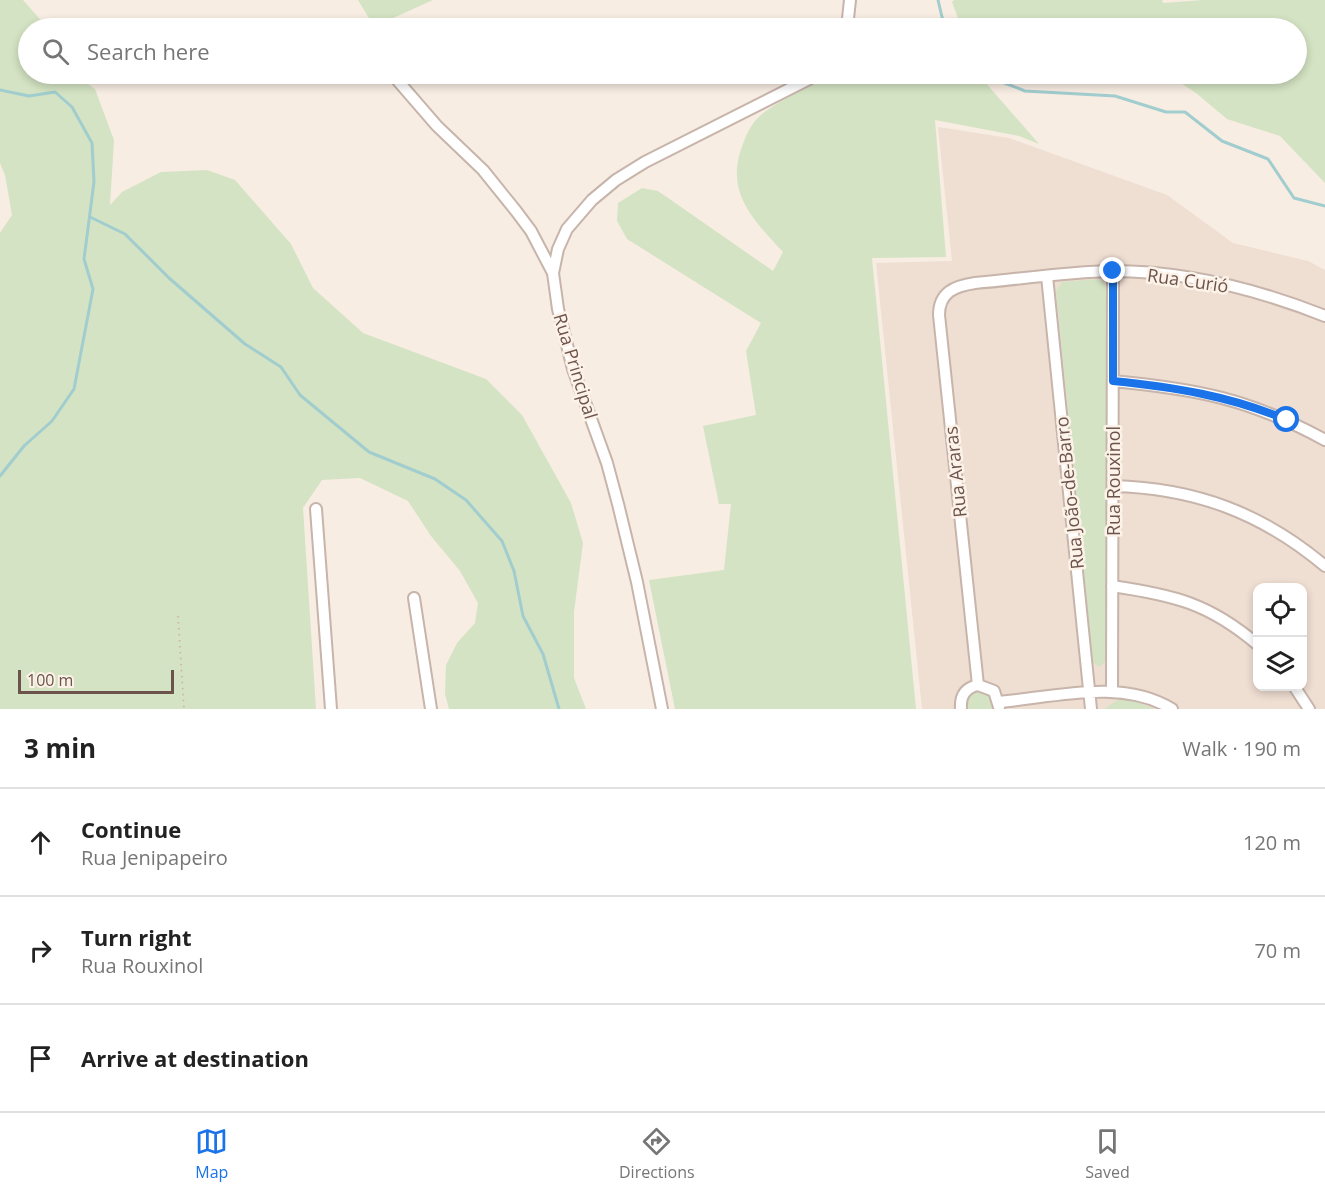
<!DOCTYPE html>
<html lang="en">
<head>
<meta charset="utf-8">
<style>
  :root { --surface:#fff; --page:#f2f2f2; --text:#222; --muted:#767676; --line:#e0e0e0; --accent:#1a73e8 }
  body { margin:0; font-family:"Open Sans",sans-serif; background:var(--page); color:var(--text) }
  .controls { position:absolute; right:18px; bottom:18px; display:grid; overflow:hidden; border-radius:12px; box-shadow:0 3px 9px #0003 }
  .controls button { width:54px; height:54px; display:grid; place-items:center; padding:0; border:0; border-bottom:2px solid var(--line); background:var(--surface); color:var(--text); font:30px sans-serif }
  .scale { position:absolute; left:18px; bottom:15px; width:156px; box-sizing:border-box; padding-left:6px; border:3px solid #6c544c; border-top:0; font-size:16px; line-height:21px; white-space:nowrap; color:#6c544c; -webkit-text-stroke:4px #fcf2e7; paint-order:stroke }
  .stop { position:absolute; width:18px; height:18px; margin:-14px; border:4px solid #1a73e8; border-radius:50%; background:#fff }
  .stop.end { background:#1a73e8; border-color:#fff; box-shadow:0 2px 6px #0008 }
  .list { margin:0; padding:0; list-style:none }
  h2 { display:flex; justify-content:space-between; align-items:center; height:78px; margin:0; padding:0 24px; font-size:26px }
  h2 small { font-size:20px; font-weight:400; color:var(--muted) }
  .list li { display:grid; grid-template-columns:39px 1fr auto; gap:18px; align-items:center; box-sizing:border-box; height:108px; padding:0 24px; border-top:2px solid var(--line) }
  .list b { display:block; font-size:22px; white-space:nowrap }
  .list p { margin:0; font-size:20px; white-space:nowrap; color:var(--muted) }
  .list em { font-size:20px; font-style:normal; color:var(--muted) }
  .icon { flex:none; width:33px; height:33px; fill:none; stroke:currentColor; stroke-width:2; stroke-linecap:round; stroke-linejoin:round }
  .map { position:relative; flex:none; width:1325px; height:709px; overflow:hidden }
  .search { position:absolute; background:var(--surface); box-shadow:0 3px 9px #0003; left:18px; right:18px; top:18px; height:66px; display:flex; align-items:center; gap:15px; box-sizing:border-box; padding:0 21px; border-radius:33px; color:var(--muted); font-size:22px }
  .sheet { height:402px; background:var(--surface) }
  nav { display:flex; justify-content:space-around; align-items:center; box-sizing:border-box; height:84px; border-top:2px solid var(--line); background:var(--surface); font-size:16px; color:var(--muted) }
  nav a { display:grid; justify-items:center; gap:3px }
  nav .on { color:var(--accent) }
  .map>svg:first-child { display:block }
  .residential { fill:#efded2; fill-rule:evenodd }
  .green { fill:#d4e3c3 }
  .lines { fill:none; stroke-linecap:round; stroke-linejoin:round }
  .stream { stroke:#a1cdcf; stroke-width:3 }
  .street-casing { stroke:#c7b4ab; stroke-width:14 }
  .path { stroke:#ceaea1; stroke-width:1.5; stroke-dasharray:1.5 4.5; stroke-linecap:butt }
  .street { stroke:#fff; stroke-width:10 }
  .route { stroke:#1a73e8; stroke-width:8 }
  .labels { text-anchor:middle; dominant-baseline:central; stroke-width:5; stroke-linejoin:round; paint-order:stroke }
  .street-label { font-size:18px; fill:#6c544c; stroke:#fcf2e7 }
</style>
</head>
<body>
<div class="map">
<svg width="1325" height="709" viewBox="0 0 1325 709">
  <rect width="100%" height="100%" fill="#f8ede2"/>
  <path class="residential" d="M938,127L1009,138L1167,195L1233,243L1308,261L1325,270V709H922L876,263L952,261ZM1258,588H1302V686H1258Z"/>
  <path class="green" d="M0,0H23L46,26L47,28H28V74H74L95,89L114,140L110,205L122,192L161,172L207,170L235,180L291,244L313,288L363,333L486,379L522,415L571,503L583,543L574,612V678L586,709H449L445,694L446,665L457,643L475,623L478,603L460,571L431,536L408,501L360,478L322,480L303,508L316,709H0V233L12,215L5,175L0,163Z
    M358,0H433L382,23H372Z
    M954,0H1162L1163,3L1203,0H1325V183L1280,136L1227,119L1196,93L1167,74H1296V28H965L961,26L952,2Z
    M836,74H978L1039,144L1019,136L935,120L946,257L872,258L916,709H675L649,580L724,570L731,504H719L703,426L756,415L746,351L761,323L627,239L617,221L618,203L642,188L658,191L773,271L783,252C753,219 724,192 743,144C748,130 754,119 766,111C787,96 813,85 836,74Z
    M1098,279L1104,283L1107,289L1106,661L1099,667L1093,662L1056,291L1062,282Z
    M978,689L991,694L994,709H965L966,698Z
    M1121,698L1129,699L1155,709H1104Z"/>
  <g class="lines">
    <path class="stream" d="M938,0L942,17L949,28
      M995,74L1002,82L1025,91L1115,96L1166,112H1185L1222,141L1268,159L1294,198L1325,206
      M0,90L29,96L55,92L72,107L92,143L94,182L84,259L93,289L74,389L52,421L24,446L0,476
      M90,217L125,234L169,278L245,344L281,367L300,395L369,452L435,479L466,500L502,541L514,571L523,616L543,654L559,709"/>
    <g class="street-casing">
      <path id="street" d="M847,28L850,0
        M392,74L437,126L483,170L516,211L531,231L553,273L558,309L573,369L607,463L618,504L637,582L662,709
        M553,273L558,249L567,229L592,200L616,180L645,162L819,74
        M1047,276L1091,709
        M1113,381C1197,389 1250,399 1325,440
        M1113,486C1195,488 1262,513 1325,566
        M316,509L331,709
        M1112,586C1173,595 1209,603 1258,645
        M414,598L431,709
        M978,685L939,315C939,292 955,286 975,283C1020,279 1066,272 1112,271C1186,271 1257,289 1325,316
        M1294,686L1309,709
        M1112,691L1113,271
        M999,702C1054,697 1122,678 1172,709
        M961,709C960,696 965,688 978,685L994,691L999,707"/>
    </g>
    <path class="path" d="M178,616L184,709"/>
    <use href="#street" class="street"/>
  </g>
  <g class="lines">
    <path class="route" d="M1113,271V381C1174,387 1230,396 1287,420"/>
  </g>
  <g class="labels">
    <g class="street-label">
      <text transform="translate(1188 280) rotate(8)">Rua Curió</text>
      <text transform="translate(576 366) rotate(73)">Rua Principal</text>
      <text transform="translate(955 472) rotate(-96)">Rua Araras</text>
      <text transform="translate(1113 481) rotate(-90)">Rua Rouxinol</text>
      <text transform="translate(1069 493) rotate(-96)">Rua João-de-Barro</text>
    </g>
  </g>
</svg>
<div class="controls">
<button><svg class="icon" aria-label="locate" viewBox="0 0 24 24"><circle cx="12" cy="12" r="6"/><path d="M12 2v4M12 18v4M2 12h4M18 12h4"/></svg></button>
<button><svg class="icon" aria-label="layers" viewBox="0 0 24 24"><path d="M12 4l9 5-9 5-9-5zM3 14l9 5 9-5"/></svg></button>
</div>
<div class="scale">100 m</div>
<div class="stop" style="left:1287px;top:420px"></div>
<div class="stop end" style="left:1113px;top:271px"></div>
<div class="search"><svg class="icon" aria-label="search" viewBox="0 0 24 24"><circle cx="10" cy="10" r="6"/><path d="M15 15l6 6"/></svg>Search here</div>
</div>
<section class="sheet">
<h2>3 min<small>Walk · 190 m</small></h2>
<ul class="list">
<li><svg class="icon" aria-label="ahead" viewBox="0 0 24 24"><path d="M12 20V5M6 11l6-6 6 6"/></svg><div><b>Continue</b><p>Rua Jenipapeiro</p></div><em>120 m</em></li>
<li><svg class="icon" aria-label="right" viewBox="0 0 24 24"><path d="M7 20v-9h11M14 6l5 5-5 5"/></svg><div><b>Turn right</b><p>Rua Rouxinol</p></div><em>70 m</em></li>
<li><svg class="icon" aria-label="arrive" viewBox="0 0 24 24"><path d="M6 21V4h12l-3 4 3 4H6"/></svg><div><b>Arrive at destination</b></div></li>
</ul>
</section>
<nav>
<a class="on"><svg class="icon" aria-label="map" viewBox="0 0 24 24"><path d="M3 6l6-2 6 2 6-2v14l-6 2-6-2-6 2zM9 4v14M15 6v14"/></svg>Map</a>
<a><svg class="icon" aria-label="directions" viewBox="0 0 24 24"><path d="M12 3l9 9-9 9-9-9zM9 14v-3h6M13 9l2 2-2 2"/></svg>Directions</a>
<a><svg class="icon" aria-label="saved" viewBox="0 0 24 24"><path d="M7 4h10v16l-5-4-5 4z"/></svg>Saved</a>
</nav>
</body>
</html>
